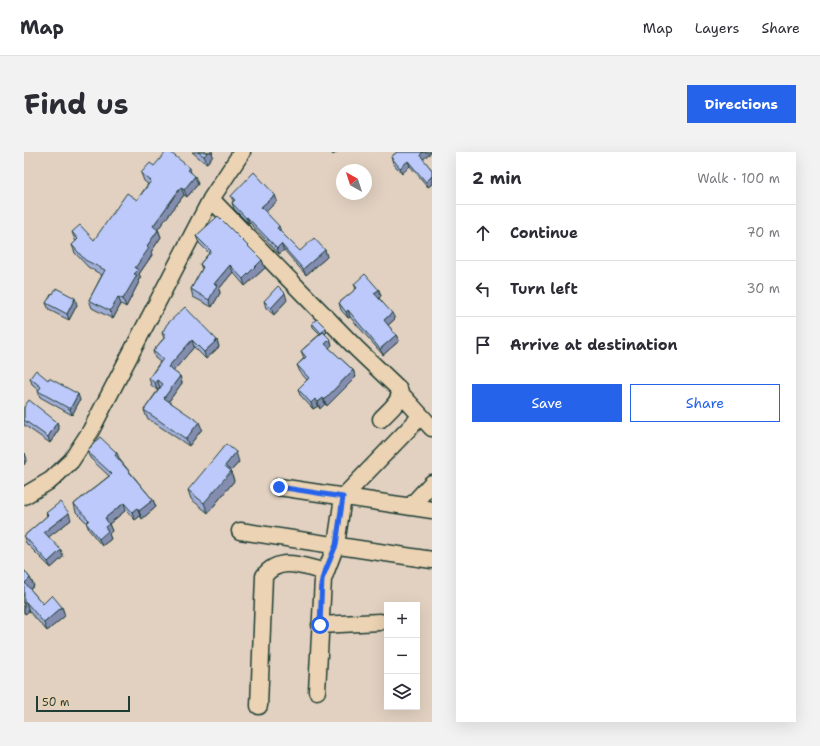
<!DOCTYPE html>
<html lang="en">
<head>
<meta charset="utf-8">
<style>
  :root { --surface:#fff; --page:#f2f2f3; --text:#2b2b33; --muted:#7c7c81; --line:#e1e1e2; --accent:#2563eb }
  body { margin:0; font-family:"Shantell Sans",sans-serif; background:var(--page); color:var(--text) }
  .controls { position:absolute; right:12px; bottom:12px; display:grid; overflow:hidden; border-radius:0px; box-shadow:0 4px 16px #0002 }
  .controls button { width:36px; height:36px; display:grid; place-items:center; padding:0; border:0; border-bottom:1px solid var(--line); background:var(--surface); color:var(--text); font:20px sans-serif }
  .compass { position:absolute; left:312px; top:12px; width:36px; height:36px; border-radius:50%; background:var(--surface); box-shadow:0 4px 16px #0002; rotate:321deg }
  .scale { position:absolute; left:12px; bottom:10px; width:94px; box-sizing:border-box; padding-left:4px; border:2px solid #1f3d34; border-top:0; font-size:11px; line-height:14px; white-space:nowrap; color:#1f3d34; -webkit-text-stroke:3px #ebd3b3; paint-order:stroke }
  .stop { position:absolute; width:12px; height:12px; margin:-9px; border:3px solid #2563eb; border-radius:50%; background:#fff }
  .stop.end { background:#2563eb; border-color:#fff; box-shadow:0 1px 4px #0008 }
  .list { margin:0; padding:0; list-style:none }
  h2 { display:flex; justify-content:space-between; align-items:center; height:52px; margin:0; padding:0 16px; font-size:17px }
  h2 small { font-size:13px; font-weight:400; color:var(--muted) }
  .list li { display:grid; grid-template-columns:26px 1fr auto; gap:12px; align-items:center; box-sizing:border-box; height:56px; padding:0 16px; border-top:1px solid var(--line) }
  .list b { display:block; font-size:15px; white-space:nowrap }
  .list em { font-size:13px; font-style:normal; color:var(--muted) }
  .actions { display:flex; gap:8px; padding:12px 16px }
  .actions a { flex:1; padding:9px 0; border:1px solid var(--accent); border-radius:0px; text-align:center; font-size:14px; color:var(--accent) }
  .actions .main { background:var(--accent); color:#fff }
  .icon { flex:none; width:22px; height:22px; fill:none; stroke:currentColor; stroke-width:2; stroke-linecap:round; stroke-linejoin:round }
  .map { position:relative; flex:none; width:408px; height:570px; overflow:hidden; border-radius:0px }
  header { display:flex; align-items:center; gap:24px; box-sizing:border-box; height:56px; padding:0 20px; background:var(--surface); border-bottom:1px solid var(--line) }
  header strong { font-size:19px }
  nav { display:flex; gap:22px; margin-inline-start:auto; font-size:14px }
  .intro { display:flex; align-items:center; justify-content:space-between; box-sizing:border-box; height:96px; padding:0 24px }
  h1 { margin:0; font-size:28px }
  .button { padding:10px 18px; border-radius:0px; background:var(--accent); color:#fff; font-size:14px; font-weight:700 }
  main { display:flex; gap:24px; padding:0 24px }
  aside { flex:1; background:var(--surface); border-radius:0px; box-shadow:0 4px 16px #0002 }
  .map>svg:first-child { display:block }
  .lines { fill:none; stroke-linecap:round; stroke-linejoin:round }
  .minor-casing { stroke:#1f3d34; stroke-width:19 }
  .minor { stroke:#ebd3b3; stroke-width:16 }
  .wall { fill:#a2add7; stroke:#1f3d34 }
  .shaded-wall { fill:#848daf; stroke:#1f3d34 }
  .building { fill:#bcc9fa; stroke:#1f3d34 }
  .route { stroke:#2563eb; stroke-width:5 }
</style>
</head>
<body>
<header>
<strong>Map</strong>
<nav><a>Map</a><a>Layers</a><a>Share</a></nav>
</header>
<div class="intro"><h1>Find us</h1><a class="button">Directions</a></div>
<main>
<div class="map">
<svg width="408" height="570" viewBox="0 0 408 570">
  <rect width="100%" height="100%" fill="#e2d1c1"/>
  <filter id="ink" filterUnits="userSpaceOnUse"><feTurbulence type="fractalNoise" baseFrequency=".025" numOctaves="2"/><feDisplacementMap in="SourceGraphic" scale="8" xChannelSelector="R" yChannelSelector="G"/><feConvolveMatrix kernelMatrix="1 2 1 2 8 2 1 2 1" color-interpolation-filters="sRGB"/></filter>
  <g filter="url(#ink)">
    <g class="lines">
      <g class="minor-casing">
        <path id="minor" d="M187,47L333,197L375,237C379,249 364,259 357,267
          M377,242L408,276
          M255,335L408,358
          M0,344L27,328L47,309L66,280L187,47L218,0
          M386,355L408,331
          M216,379L408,408
          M296,473L356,470
          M293,539L299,427L312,393L319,345L397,264
          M235,554L240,424C256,403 280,415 302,420"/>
      </g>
      <use href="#minor" class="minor"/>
    </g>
    <path class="wall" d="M168,0H189L188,1L189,4L183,11L180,10Z
      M373,0H408L399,7L408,18V32L404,35L386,14L378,22L369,11L367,5Z
      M130,14L166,16L167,21L174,32L163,45L160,43L134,77L137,85L127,100L128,103L115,122L117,126L114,128L115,130L102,155L97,152L89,167L68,156L65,148L78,123L64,115L51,101L48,93L52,89L51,88L48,80L70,88L113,48L124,32L120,29L117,21Z
      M251,43L253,49L242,60L257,80L276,99L301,98L303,105L282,123L260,98L255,102L226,71L225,72L210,57L208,51L209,49L207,44Z
      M172,84L238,108L241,116L221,134L209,120L195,137L196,141L188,155L169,145L167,137L178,117L176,112L185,101L175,91Z
      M330,132L355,138L357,144L355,146L371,167L364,173L372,183L375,189L359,203L326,165L324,166L317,158L315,151L332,137Z
      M29,142L53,153L45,168L25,158L22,151Z
      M263,148L250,163L242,156L240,149Z
      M288,171L302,176L303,180L301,182L306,187L308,193L305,196L329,218L332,225L303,254L301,252L296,257L294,254L289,257L276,243L274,237L283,228L276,220L273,213L280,206L277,199L296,182L289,175Z
      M138,181L193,188L195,195L182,207L170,195L149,219L156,224L158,231L145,249L178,277L165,294L123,266L120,258L136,235L133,238L127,233L125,226L136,210L131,206L129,199L140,186Z
      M6,226L56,248L48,263L16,245L14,239L15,238L8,232Z
      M0,255L33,270L35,277L26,291L0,273Z
      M63,299L96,308L129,348L132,355L118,367L116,364L111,368L102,358L85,372L88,379L85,382L87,387L78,394L65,378L62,370L52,360L50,352L85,324L66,306Z
      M215,310L207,319L210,329L184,361L167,347L164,338Z
      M22,361L47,368L24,385L39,405L27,416L2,391L0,385V384L23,364Z
      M0,418L6,426L10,434L6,437L19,452L38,455L41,464L23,479L5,459L1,462L0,461Z"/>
    <path class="shaded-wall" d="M184,0H189L188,1L189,4L183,11L180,4Z
      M307,0H313L309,3Z
      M399,0H408L398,8L396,3Z
      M384,9L386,14L378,22L376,16Z
      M171,24L174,32L163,45L160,38Z
      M408,24V32L404,35L402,30Z
      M157,35L160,43L131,81L129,74Z
      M251,43L253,49L240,62L237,55Z
      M223,65L226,71L225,72L222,66Z
      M255,74L257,80L253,76Z
      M134,78L137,85L127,100L128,103L115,122L117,126L114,128L115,130L102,155L99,147L110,122L111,116L123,94Z
      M257,92L260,98L255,102L253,96Z
      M301,98L303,105L282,123L279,117Z
      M238,108L241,116L221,134L219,127Z
      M206,113L209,120L195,137L196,141L188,155L185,148L190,132Z
      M355,138L357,144L353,148L350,141Z
      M261,141L263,148L250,163L247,156Z
      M94,145L97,152L89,167L86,159Z
      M51,146L53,153L45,168L43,162Z
      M324,158L326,165L324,166L322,160Z
      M368,161L371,167L362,175L360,168Z
      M302,176L303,180L298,184L297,181Z
      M372,183L375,189L359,203L356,197Z
      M306,187L308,193L303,198L301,192Z
      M168,188L170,195L146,223L144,215Z
      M193,188L195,195L182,207L180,200Z
      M329,218L332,225L303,254L300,248Z
      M156,224L158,231L142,253L140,246Z
      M133,228L136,235L133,238L131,231Z
      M54,242L56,248L48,263L46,257Z
      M299,246L301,252L296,257L294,250Z
      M291,247L294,254L289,257L287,251Z
      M33,270L35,277L26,291L24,285Z
      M175,270L178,277L165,294L162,287Z
      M212,300L215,310L207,319L210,329L184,361L180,351L201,314Z
      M1,301L3,307L0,313V303Z
      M93,301L96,308L94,311L91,303Z
      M129,348L132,355L118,367L115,359Z
      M100,351L102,358L85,372L88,379L85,382L87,387L78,394L75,387L81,375V366Z
      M113,356L116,364L111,368L108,360Z
      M45,361L47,368L22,387L20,380Z
      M37,398L39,405L27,416L24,410Z
      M6,426L10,434L4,439L1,431Z
      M2,450L5,459L1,462L0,460V452Z
      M38,455L41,464L23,479L20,471Z"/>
    <path class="building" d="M142,0H146L166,16L164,18L171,24L160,38L157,35L129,74L134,78L123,94L125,96L111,116L114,118L110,122L113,123L99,147L94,145L86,159L65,148L81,118L61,108L48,93L54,87L48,80L56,73L70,88L103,41L113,48L127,29L117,21L126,11L130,14Z
      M174,0H184L180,4Z
      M373,0H399L396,3L408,18V24L402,30L384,9L376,16L367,5Z
      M230,20L251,43L237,55L255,74L253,76L276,99L290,86L301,98L279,117L257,92L253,96L223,65L222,66L208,51L211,48L207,44Z
      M194,64L238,108L219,127L206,113L190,132L193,133L185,148L167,137L179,115L176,112L187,99L172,84Z
      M341,122L355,138L350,141L368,161L360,168L372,183L356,197L324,158L322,160L315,151L333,136L330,132Z
      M254,134L261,141L247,156L240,149Z
      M32,136L51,146L43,162L22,151L28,141L29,142Z
      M161,155L193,188L180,200L168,188L144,215L156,224L140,246L175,270L162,287L120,258L139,232L133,228L131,231L125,226L139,207L129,199L142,184L138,181L143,172Z
      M293,167L302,176L297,181L288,171Z
      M299,180L306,187L301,192L329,218L300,248L299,246L294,250L291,247L287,251L274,237L285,226L273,213L282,205L277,199Z
      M12,218L24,228L25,226L54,242L46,257L14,239L17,235L6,226Z
      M5,248L33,270L24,285L0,268V255Z
      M76,285L93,301L91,303L129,348L115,359L113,356L108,360L100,351L81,366L85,372L81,375L84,379L75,387L62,371L65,368L50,352L88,322L63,299Z
      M202,292L212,300L201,314L207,319L180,351L164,338Z
      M36,350L45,361L20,380L37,398L24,410L0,384L24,363L22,361Z
      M0,418L6,426L1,431L19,452L28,443L38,455L20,471L2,450L0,452Z"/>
  </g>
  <g class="lines" filter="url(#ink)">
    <path class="route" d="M255,335L319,345L312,393L298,427L296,473"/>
  </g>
</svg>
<div class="controls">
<button>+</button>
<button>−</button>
<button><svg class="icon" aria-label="layers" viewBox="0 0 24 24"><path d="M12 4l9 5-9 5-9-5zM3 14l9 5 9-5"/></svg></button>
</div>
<svg class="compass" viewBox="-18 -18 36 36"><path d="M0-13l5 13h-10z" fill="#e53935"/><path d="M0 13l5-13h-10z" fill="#7c7c81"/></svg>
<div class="scale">50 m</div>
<div class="stop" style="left:296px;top:473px"></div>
<div class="stop end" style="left:255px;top:335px"></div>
</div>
<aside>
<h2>2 min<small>Walk · 100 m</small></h2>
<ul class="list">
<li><svg class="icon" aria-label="ahead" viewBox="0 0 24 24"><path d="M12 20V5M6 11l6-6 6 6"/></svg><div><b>Continue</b></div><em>70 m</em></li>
<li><svg class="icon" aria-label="left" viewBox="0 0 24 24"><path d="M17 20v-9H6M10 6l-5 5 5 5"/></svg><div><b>Turn left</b></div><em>30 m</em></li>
<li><svg class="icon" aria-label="arrive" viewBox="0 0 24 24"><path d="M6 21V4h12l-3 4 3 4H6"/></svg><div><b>Arrive at destination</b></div></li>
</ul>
<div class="actions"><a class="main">Save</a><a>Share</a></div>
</aside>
</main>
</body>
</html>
